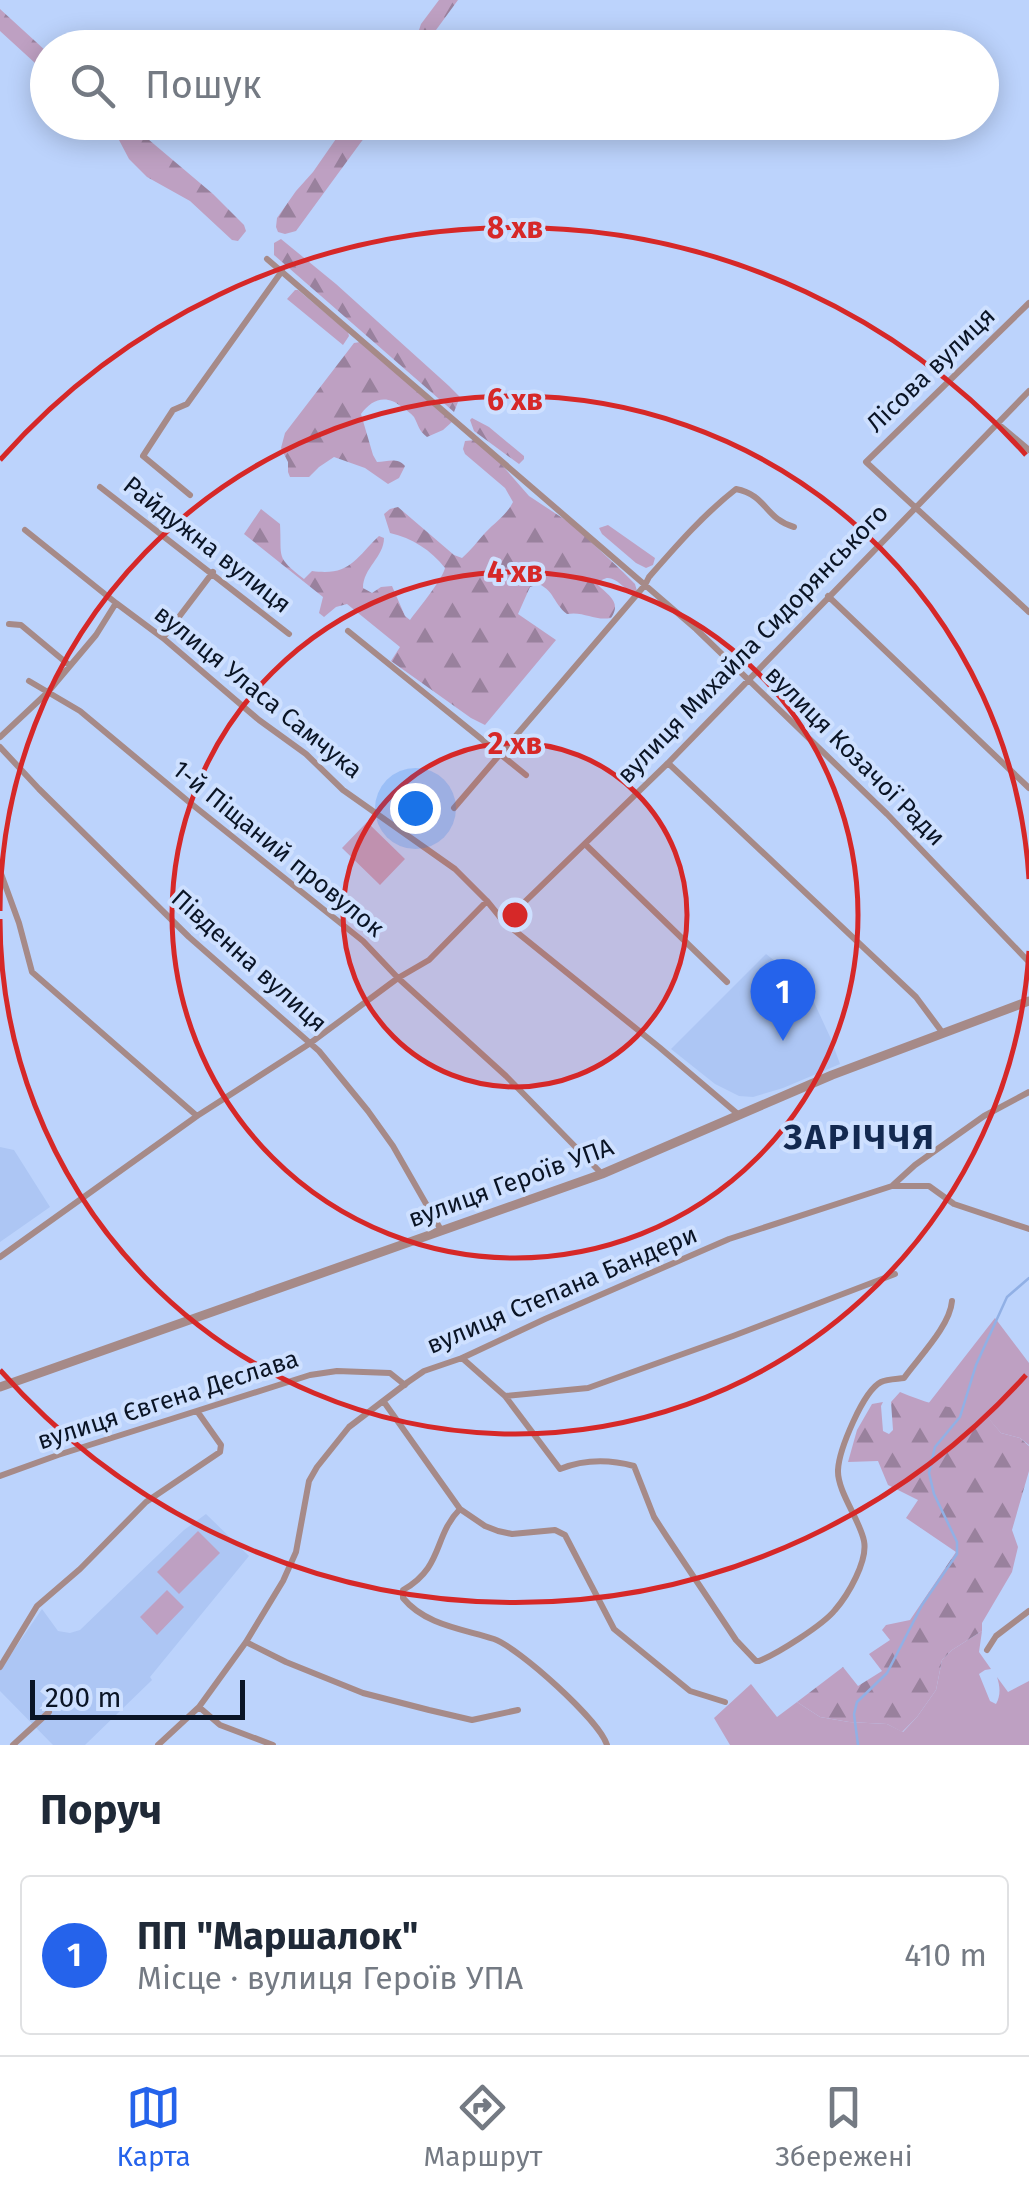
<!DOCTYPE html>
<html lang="uk">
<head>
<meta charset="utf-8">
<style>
  :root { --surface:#fff; --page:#f6f6f7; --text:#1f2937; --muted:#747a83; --line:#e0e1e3; --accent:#2563eb }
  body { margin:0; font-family:"Fira Sans",sans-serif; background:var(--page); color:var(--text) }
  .scale { position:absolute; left:30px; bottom:25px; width:215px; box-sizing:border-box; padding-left:10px; border:5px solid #0a1425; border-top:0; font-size:28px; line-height:35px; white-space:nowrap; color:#0a1425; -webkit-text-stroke:8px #cee0ff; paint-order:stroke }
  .you { position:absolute; left:415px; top:808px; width:35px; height:35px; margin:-25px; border:8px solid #fff; border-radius:50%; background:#1a73e8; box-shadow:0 0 0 15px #1a73e833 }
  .badge { display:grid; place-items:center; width:65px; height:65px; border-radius:50%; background:var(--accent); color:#fff; font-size:32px; font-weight:700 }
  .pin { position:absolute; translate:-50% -82px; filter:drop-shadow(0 2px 5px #0008) }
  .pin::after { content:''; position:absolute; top:52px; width:35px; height:30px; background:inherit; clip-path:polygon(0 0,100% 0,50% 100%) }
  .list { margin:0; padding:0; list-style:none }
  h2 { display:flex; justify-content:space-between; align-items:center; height:130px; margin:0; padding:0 40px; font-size:42px }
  h2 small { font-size:32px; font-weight:400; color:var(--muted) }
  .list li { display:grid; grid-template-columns:65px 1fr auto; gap:30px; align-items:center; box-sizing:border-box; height:160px; margin:0 20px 20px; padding:0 20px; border:2px solid var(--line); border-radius:10px }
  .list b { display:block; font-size:38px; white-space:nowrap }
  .list p { margin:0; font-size:32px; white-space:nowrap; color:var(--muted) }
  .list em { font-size:32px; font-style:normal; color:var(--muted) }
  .icon { flex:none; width:55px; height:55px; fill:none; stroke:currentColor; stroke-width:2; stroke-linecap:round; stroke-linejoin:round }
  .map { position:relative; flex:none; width:1029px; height:1745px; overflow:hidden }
  .search { position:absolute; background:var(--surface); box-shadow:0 5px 25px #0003; left:30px; right:30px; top:30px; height:110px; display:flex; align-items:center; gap:25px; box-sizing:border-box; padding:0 35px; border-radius:55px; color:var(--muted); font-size:38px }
  .sheet { height:310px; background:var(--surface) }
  nav { display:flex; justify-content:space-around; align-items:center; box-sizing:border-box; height:140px; border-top:2px solid var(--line); background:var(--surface); font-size:28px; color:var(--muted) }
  nav a { display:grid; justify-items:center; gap:5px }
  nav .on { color:var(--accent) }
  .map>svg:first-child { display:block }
  .built { fill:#adc6f4 }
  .green { fill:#bea0c2 }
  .forest { fill:url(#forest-firs) }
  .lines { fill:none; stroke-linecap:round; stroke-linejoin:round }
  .stream { stroke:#91b0e5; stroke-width:2.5 }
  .minor { stroke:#a68a88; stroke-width:6 }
  .tertiary { stroke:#a68a88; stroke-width:9 }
  .ring { fill:none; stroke:#d62828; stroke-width:5 }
  .labels { text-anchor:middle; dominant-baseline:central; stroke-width:8; stroke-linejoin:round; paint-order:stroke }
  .street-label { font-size:25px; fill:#0a1425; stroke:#cee0ff }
  .district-label { font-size:35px; font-weight:bold; letter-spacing:2.5px; fill:#132950; stroke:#cee0ff }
  .centre { fill:#d62828; stroke:#cee0ff; stroke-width:5 }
  .ring-label { font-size:30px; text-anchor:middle; font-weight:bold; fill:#d62828; stroke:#cee0ff; stroke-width:8; stroke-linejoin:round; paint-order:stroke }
</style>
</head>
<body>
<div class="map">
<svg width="1029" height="1745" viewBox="0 0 1029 1745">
  <defs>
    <pattern id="forest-firs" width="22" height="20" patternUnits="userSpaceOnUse" patternTransform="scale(2.5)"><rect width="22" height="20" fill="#bea0c2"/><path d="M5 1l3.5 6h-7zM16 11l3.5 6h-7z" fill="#99819d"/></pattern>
  </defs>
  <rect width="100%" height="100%" fill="#bcd3fc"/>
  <path class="built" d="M766,954L806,985L831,1039L840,1064L783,1088L753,1097L739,1096L715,1084L671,1049Z
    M0,1147L14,1150L50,1207L0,1242Z
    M206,1514L249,1556L150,1677L152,1680L85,1745H53L0,1691V1670L42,1609L58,1631L70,1633L80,1630L184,1530Z"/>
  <path class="green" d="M367,822L405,859L380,885L342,848Z
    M995,1318L1029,1363V1445L1020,1438L1001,1433L980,1409L959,1410L928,1404Z
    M198,1531L220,1553L179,1594L157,1572Z
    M167,1590L184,1607L157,1635L140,1617Z
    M982,1631L979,1652L991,1669L985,1670L979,1674L990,1701L996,1704C1001,1695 1000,1686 997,1677L1008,1692L1029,1681V1745H730L714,1718L751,1684L777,1717L797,1702L820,1717L849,1722L887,1724L903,1732L917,1717L936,1690L942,1660L952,1650Z"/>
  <path class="forest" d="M439,0H458L436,30L421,35L419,30L421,24Z
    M0,9L47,52V74L0,31Z
    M100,123H129L213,194L244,225L246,231L238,241L232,240L190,201L147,177L129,159L119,140Z
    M347,123H375L296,231L285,234L278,232L276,227L277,218L296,191L313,172Z
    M281,239L336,284L449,386L460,397L454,412L274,255V243Z
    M295,290H298L348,332L349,336L343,345L287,299Z
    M360,342L453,421L443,430L427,437C418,430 419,426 414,417C411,413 406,410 402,407C386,394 372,399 361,414L373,455L377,462C387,462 397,457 405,466L399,478L388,484L365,468L334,457L319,467L309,477H290L288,472V462L281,448L285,433L354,343Z
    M472,418L489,427L524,456V459L519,464L474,431L470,420Z
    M475,440L494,456L529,496L573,525L623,572L635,584L637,591L632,594C622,586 608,568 598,585C608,595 622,602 611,618C594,621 584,611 567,614C553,603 555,592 539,584L530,587L518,614L556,640L485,725L471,718L391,661L400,647L347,604L336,607L324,617L319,613L323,597L244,534L261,509L280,524C282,559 275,556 304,579L312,571C350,576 354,560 379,536L384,538C384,557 363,568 363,588L372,593L381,587L392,586L405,616L410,620C419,608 442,580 445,568C431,550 412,538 390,533L384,514L390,509L398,507L454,555L462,558C471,550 477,542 485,533C495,522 506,516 513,502L505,488L465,454L463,449L465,441Z
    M608,525L655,558L653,565L646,568L636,563L602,534L599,528Z
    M900,1392C927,1403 950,1411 980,1408L1001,1433L1020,1438L1029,1446V1471L1012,1530L1018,1547L1012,1572L982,1623V1631L952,1650L942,1660L936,1690L917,1717L902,1732L887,1724L849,1722L820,1717L797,1702L843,1667L858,1686L882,1671L869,1654L890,1640L882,1630L886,1625L910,1620L956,1552L906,1518L918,1500L888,1485L878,1461L848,1462L857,1430L872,1404L883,1402L881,1406L883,1431L889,1434L893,1430L891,1402Z"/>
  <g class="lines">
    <path class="stream" d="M858,1745L854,1714L857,1702L887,1673L922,1605L957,1554V1542L934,1494L929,1473L935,1447L960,1417L976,1365L1007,1297L1029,1278"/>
    <path class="minor" d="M267,259L696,629L887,814L1029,962
      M1029,303L866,462L1029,612
      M997,423L1029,450
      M100,487L289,634
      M190,495L143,456L173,410L187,404L282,271
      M25,530L116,603L163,638L259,720L306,754L343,790L455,869L487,901L504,922L659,1047L739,1115
      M828,596L1029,788
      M9,624L21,625L69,665
      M348,631L526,775
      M163,638L213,572
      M29,681L80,711L189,802L363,941L398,978L506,1076L602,1174
      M0,737L48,692L96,635L116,603
      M0,747L39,789L189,937L319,1051L368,1111L393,1146L441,1230
      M668,763L916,997L942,1032
      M454,808L645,585L649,577C677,545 703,515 736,489C767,495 765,519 794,527
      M585,844L727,982
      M0,871L19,923L32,972L197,1116
      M504,922L668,763L1029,391
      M893,1186H929L954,1204L1029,1229
      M0,1257L197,1116L309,1044L398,978L429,960L487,901
      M462,1358L505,1396L560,1469C585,1459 608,1459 634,1466L654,1517L667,1537L736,1640L756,1661H759C777,1654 823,1625 835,1610C848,1595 868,1561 864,1541C860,1520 837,1491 838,1470C839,1450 863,1391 881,1382C887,1379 897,1379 904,1378C919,1357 950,1326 952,1301
      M505,1396L588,1388L733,1336L895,1274
      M384,1402L460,1509L485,1526L498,1531L512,1534L555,1530L565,1535L614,1629L690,1691L725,1702
      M0,1476L58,1455L310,1375L337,1371L390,1373L405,1385
      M460,1509C433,1536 444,1567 403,1590V1598C425,1625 463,1629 494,1639C519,1648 599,1720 607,1745
      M246,1642L286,1662L363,1693L429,1710L472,1720L518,1710
      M987,1650L996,1636L1029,1611
      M0,1667L37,1606L80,1569L146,1502L220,1452L221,1445L197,1411
      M199,1707L220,1725L273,1745
      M13,1745L49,1712
      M158,1745L199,1707L246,1642L283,1581L296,1552L309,1481L317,1467L349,1427L408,1382L424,1371L462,1358L545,1319L729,1239L892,1186L915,1165L984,1116L1029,1092"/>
    <path class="tertiary" d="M0,1387L602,1174L832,1075L1029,1001"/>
  </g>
  <circle cx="515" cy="915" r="172" fill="#d62828" fill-opacity=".12"/>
  <g class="ring">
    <circle cx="515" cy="915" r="172"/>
    <circle cx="515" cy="915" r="343"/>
    <path d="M1029 951A515 515 0 0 1 0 919M0 911A515 515 0 0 1 1029 879"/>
    <path d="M1026 1375A687 687 0 0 1 0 1370M0 460A687 687 0 0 1 1026 455"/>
  </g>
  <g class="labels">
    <g class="street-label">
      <text transform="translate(931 370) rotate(-44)">Лісова вулиця</text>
      <text transform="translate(207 545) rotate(38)">Райдужна вулиця</text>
      <text transform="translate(753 644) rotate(-46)">вулиця Михайла Сидорянського</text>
      <text transform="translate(258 692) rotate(39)">вулиця Уласа Самчука</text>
      <text transform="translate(855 756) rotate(45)">вулиця Козачої Ради</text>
      <text transform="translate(278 849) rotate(39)">1-й Піщаний провулок</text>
      <text transform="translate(249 961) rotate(42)">Південна вулиця</text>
      <text transform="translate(511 1183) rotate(-20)">вулиця Героїв УПА</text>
      <text transform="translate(562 1290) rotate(-23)">вулиця Степана Бандери</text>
      <text transform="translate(168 1400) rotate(-18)">вулиця Євгена Деслава</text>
    </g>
    <g class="district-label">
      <text x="860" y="1137">ЗАРІЧЧЯ</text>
    </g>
  </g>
  <circle cx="515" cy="915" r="15" class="centre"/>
  <g class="ring-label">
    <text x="515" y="238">8 хв</text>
    <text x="515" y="410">6 хв</text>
    <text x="515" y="582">4 хв</text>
    <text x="515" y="754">2 хв</text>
  </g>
</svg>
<div class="scale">200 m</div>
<div class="you"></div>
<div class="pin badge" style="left:783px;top:1041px">1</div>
<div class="search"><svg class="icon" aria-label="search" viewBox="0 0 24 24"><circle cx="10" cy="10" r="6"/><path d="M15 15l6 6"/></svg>Пошук</div>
</div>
<section class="sheet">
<h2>Поруч<small></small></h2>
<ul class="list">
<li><span class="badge">1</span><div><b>ПП &quot;Маршалок&quot;</b><p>Місце · вулиця Героїв УПА</p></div><em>410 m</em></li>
</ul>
</section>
<nav>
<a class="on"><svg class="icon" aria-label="map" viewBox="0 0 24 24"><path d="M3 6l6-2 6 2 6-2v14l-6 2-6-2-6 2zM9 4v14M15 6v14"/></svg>Карта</a>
<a><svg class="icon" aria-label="directions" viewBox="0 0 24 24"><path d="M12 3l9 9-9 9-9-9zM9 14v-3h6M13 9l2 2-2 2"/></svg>Маршрут</a>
<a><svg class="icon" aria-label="saved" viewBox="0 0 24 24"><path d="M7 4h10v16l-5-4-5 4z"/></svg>Збережені</a>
</nav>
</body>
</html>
